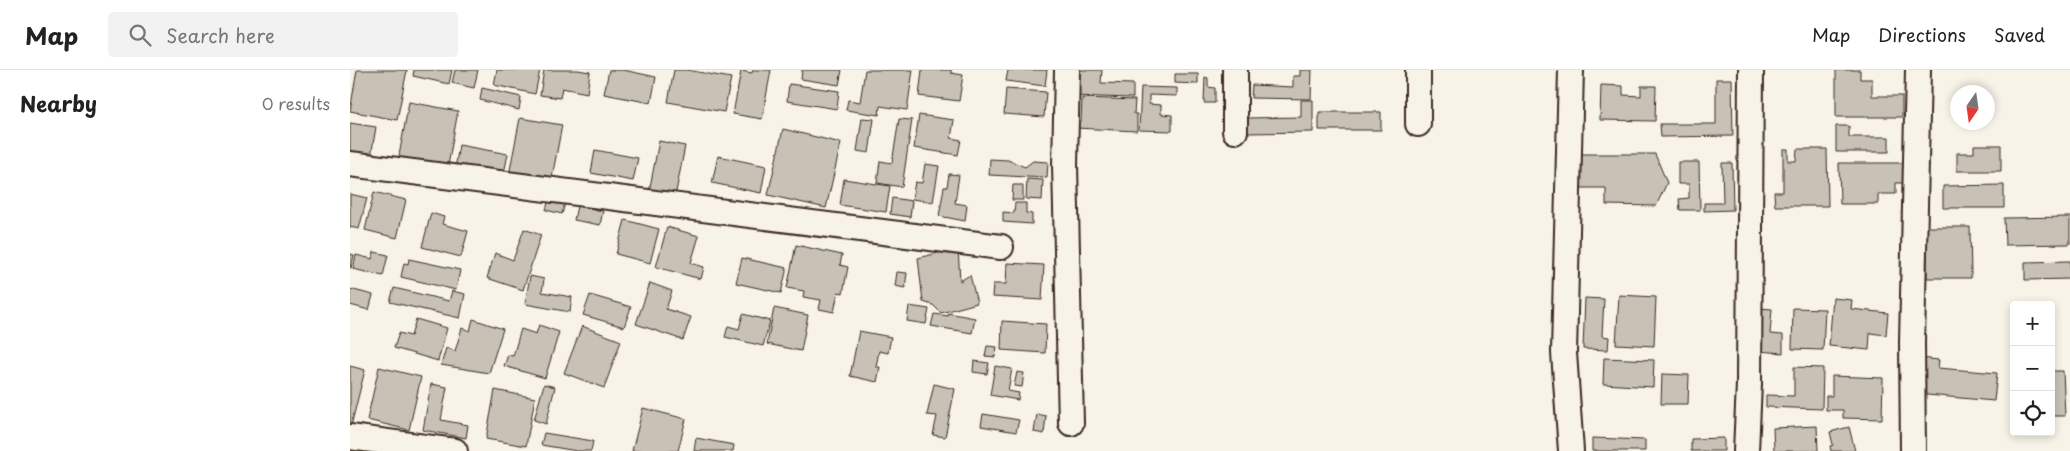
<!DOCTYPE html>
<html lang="en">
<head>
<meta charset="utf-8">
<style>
  :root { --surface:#fff; --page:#f2f2f2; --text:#222; --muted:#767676; --line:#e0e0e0 }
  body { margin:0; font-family:"Playpen Sans",sans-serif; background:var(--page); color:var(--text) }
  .controls { position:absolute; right:15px; bottom:15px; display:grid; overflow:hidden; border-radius:5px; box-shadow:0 2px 8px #0003 }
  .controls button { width:45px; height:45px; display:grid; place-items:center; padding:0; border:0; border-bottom:1px solid var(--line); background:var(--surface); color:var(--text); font:25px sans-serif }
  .compass { position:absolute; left:1600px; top:15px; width:45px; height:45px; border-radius:50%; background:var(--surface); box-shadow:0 2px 8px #0003; rotate:193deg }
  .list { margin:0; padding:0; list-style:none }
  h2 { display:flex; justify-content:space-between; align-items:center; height:65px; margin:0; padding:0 20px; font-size:21px }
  h2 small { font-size:16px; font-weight:400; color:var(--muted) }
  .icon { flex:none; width:28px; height:28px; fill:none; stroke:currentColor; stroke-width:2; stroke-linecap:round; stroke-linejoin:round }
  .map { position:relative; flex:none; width:1720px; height:381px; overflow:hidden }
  header { display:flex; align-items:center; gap:30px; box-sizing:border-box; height:70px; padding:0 25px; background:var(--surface); border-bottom:1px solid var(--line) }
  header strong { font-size:24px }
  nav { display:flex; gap:28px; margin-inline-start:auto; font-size:18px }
  .search { width:350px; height:45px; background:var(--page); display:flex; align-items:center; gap:12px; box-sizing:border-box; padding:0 18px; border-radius:5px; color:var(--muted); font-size:19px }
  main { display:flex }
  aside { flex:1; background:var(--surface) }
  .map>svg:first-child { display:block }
  .building { fill:#c8c1b6; stroke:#3b2a1e }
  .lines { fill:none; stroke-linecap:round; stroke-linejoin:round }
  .minor-casing { stroke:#3b2a1e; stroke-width:28 }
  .minor { stroke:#f7f3e8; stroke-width:24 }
</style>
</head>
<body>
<header>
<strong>Map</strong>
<div class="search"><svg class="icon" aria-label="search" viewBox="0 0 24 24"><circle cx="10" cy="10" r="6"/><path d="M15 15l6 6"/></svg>Search here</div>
<nav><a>Map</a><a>Directions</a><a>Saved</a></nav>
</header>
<main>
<aside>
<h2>Nearby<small>0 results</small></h2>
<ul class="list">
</ul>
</aside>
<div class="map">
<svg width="1720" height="381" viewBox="0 0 1720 381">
  <rect width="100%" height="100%" fill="#f7f3e8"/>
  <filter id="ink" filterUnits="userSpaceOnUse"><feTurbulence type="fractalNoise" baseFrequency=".02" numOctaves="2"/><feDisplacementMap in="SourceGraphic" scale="10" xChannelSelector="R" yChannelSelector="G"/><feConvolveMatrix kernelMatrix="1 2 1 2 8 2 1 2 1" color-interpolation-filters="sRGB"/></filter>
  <g filter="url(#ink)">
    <path class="building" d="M7,0H57L47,50L0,41Z
      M64,0H102L99,14L63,6Z
      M105,0H128L124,18L102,13Z
      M147,0H190L185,24L144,15Z
      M194,0H228L240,2L237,23L212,18L210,28L190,25Z
      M259,0H273L306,7L301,33L254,24Z
      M324,0H337L381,8L374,42L318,32Z
      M403,0H421L412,49L383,44L391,1L402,3Z
      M452,0H492L489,15L451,9Z
      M515,0H563L557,40L530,36L529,45L496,40L498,30L510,32Z
      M572,0H601V3L613,5L609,31L569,26Z
      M658,0H697L695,16L656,11Z
      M723,0H752L751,13L783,14V28L721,26Z
      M950,0H962L961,29L901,28L902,15L943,17V6H950Z
      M1486,0H1510V9H1522V26H1552V47H1486Z
      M825,4H848V14L825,13Z
      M855,7L858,8V17L865,18V33H854Z
      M1366,9H1382L1383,66L1311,67L1310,54H1366Z
      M439,14L489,21L487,39L437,31Z
      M1251,15L1273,16V25L1291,26V16H1306L1305,51L1250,50Z
      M791,17L827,18V26L799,25V34L811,35V44L822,45V61L789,60Z
      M132,18L171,27L169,40L130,30Z
      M656,19L696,22L694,47L654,44Z
      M732,28L785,30L784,44H787V61L725,58L726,51L731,52Z
      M951,30H963V62L897,63V48L951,47Z
      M59,32L108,41L97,101L48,91Z
      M969,42H1031V60H969Z
      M569,45L604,50L601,68L611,70L608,85L564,78Z
      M170,48L212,55L201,113L159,105Z
      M512,48L524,49L519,83L507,81Z
      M549,49L562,50L552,117L527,113L530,91L542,93Z
      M0,53L26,57L20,92L0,88Z
      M1486,56H1499V67H1539V82H1486Z
      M433,59L491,73L476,138L418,125Z
      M309,71L335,76L325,127L299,122Z
      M109,75L158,84L153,108L105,99Z
      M1624,75H1651V101H1607V83H1624Z
      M1433,79H1438V91H1446L1447,79H1477L1478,136H1425L1424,122H1433Z
      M245,80L288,88L283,111L241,103Z
      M1225,84H1305L1317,113L1306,136L1256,135V118H1224Z
      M368,86L416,96L411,123L362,113Z
      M640,89L658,90L675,97L683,91L698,92L697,108L639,105Z
      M1328,92H1349L1350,140H1330L1329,129L1339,128V114H1328Z
      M1372,93H1382L1383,140L1354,141V133H1373Z
      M1489,93H1553V113H1546V124H1528V134H1490Z
      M575,94L589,96L583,132L562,129L565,112L572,113Z
      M599,104L609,105L605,133L617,135L615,151L589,146L594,117H597Z
      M494,109L540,116L536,142L490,135Z
      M677,109L693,110L692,130L676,129Z
      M663,115H673V130H662Z
      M1654,115V138H1593V116Z
      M24,122L56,130L47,168L15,160Z
      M0,124L17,128L9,159L0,157Z
      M542,128L562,131L560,147L540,144Z
      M199,129L215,133L212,144L196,140Z
      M665,133H676V143L682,144V154L653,152V142L664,143Z
      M227,136L253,141L250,155L224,150Z
      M81,143L94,147L92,154L118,161L111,187L72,177Z
      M1720,147V174L1655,175L1654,148Z
      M275,150L309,159L300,193L266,184Z
      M317,157L349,166L341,193L354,197L351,209L306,197Z
      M1577,157H1620L1621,208H1577Z
      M174,159L191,165L173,220L137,208L145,183L163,190Z
      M446,175L492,185L490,195L498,197L493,223L488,222L484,242L469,239L471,230L453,227L454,221L437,218Z
      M608,178L610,211L620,205L627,233L591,243L583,235L573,232L568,188Z
      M24,182L38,185L33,206L3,199L6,185L22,189Z
      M0,184L4,185L1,198H0Z
      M392,188L437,198L431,223L386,213Z
      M59,189L110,200L106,220L51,207L54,193L58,194Z
      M1720,191V209L1675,210V192Z
      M657,193L694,195L692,230L642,227L643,214H656Z
      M547,202L557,203L555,218L545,216Z
      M180,206L194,209L192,222L222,227L220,242L175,234Z
      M300,213L322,221L316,239L341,247L333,270L286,254Z
      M44,218L99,231L102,221L115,224L110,248L40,232Z
      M0,219L23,225L19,240L0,235Z
      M240,225L281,237L274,257L233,245Z
      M1269,225L1306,227L1304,276L1266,274Z
      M1235,228L1254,229L1252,266L1259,267L1258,280L1233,279Z
      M1483,228L1502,230L1501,239L1538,243L1536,265L1520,263L1519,280L1479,276Z
      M559,236L579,239L576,254L557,251Z
      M424,238L458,245L451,281L417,274Z
      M1410,238L1422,239L1420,264L1433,265V283L1408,281Z
      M1443,238L1475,239L1473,280L1442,279Z
      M598,243L625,248L622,263L581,256L584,244L598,246Z
      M393,244L420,251L413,276L375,267L378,256L389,259Z
      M66,249L97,258L88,291L44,278L49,263L61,266Z
      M123,249L153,259L139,303L91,295L96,278L105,281L112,258L120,261Z
      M652,251L696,254L695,283L651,280Z
      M189,255L209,262L195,308L154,296L158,285L163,286L171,259L186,264Z
      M232,256L271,271L254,318L214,303Z
      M509,261L541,267L538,283L529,281L526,297H530L527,312L500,306Z
      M637,276L647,277L645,287L635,286Z
      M1254,288L1304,290L1303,317L1253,314Z
      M1570,288L1589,290L1588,298L1647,303L1644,331L1566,324Z
      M624,291L639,293L637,304L623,302Z
      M0,296L15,300L1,356H0Z
      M645,296L662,299L658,321L669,323L668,330L640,325Z
      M29,297L71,307L59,360L17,350Z
      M1444,297L1473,298L1472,339L1416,337V325L1444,326Z
      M1701,301H1713L1715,346H1701Z
      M667,302L674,303L672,317L664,316Z
      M1312,304L1339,305L1338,334H1311Z
      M1482,306L1533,308L1532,349L1493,348V340H1476V326H1482Z
      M81,314L97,317L91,350L118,355L116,368L73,360Z
      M194,314L205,317L196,354L184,350Z
      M584,314L605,319L595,367L583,365L587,346L577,345Z
      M145,320L185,328L176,376L136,369Z
      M293,338L336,349L328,381H282Z
      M633,344L669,350L666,362L631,356Z
      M687,344L696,346L694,364L684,362Z
      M1467,356L1468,381H1424L1423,358Z
      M1499,357L1505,381H1481L1480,376L1483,375L1480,362Z
      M194,363L243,371L241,381H227L191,375Z
      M346,368L384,375L383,381H344Z
      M1242,368L1295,370V381H1242Z
      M1374,368V381H1341V369Z"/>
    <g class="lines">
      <g class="minor-casing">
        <path id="minor" d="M717,0L715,95L721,353
          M885,0V61
          M1068,0V54
          M1221,0L1214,283L1221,381
          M0,94L651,177
          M0,367L105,381
          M1396,381L1399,314L1401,0
          M1563,381L1562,272L1568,0"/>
      </g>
      <use href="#minor" class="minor"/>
    </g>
  </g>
</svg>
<div class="controls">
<button>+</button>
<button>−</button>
<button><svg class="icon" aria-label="locate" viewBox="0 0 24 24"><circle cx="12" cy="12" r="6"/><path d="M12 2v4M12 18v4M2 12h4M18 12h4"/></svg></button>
</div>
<svg class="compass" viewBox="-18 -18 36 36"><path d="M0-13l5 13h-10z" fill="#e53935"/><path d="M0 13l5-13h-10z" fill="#767676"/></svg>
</div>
</main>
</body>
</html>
